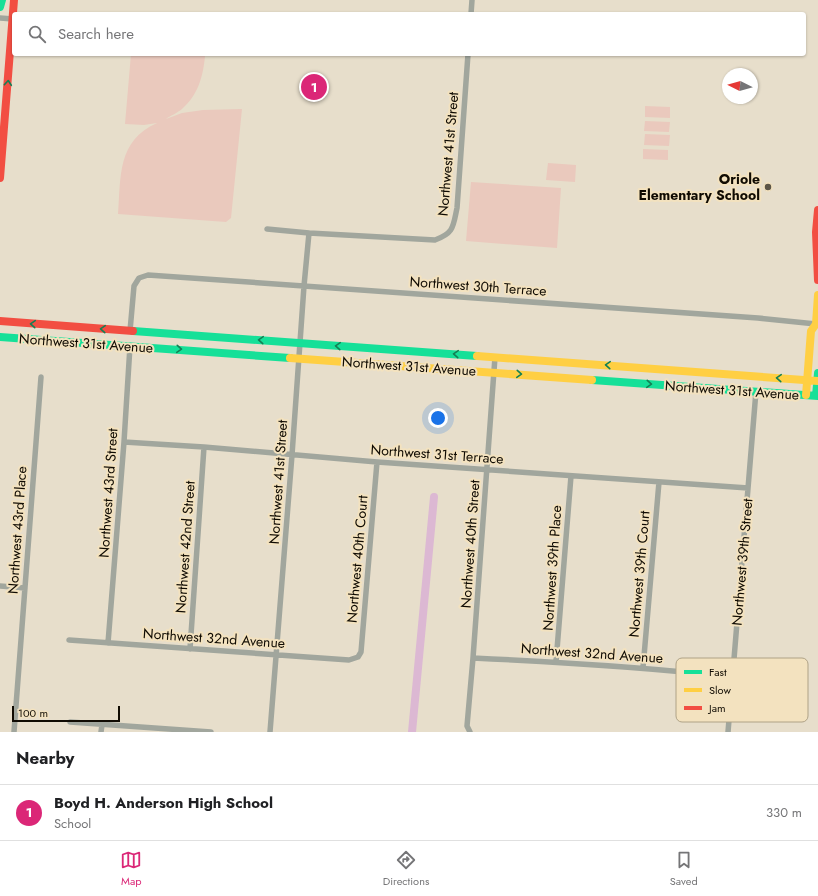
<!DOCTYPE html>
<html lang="en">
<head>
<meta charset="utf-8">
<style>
  :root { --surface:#fff; --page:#f6f6f6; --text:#202124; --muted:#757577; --line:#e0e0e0; --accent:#db2777 }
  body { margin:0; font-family:Jost,sans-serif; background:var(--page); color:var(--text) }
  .compass { position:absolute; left:722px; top:68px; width:36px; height:36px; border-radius:50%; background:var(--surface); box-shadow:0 1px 3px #0004; rotate:275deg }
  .scale { position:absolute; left:12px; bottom:10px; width:108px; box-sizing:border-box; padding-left:4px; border:2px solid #100b02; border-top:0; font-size:11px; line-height:14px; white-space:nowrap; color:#100b02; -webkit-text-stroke:3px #f3e2bf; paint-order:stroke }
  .you { position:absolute; left:438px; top:418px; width:14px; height:14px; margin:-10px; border:3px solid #fff; border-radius:50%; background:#1a73e8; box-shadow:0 0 0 6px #1a73e833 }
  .badge { display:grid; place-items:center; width:26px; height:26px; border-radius:50%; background:var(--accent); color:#fff; font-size:13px; font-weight:700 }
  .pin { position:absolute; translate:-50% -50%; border:2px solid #fff; box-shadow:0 1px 4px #0006 }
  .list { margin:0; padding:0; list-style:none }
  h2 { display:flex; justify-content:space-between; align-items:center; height:52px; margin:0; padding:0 16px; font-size:17px }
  h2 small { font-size:13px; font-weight:400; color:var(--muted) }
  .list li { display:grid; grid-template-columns:26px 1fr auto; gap:12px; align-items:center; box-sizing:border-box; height:56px; padding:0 16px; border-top:1px solid var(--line) }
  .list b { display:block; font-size:15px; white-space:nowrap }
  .list p { margin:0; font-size:13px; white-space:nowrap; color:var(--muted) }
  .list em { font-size:13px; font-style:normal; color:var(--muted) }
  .icon { flex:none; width:22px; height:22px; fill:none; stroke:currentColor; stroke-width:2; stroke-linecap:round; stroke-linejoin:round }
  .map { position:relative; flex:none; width:818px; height:732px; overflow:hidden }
  .search { position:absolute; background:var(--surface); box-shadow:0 1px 3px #0004; left:12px; right:12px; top:12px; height:44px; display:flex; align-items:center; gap:10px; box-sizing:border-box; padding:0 14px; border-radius:4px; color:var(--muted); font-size:15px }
  .sheet { height:108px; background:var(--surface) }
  nav { display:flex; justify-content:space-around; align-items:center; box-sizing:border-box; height:56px; border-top:1px solid var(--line); background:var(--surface); font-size:11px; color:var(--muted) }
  nav a { display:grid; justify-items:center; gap:2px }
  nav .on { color:var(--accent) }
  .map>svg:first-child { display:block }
  .green { fill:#eac9bd }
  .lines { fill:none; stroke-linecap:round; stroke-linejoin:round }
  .canal { stroke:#dcb8d3; stroke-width:8 }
  .street { stroke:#a1a69d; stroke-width:5.5 }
  .fast { stroke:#16e098; stroke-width:8 }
  .slow { stroke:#ffcf43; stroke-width:8 }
  .jam { stroke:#f24e42; stroke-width:8 }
  .oneway { stroke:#138054 }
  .poi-dot { fill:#5b5548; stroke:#f3e2bf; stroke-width:1.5 }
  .labels { text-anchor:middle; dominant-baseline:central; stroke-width:4; stroke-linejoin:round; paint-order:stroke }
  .street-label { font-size:14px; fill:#100b02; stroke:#f3e2bf }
  .poi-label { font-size:14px; font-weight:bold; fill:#100b02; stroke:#f3e2bf; text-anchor:end }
  .key { fill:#f3e2bf; stroke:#afa286; stroke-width:1 }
  .key-label { font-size:11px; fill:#100b02 }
</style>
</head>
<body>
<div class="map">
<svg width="818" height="732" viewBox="0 0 818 732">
  <rect width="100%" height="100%" fill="#e7decb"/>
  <path class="green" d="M131,54H184L205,56C203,77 198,95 182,109C177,113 170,116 166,119L182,113L203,110L242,109L231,218L226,222L118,214C121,176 117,141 157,123L144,125L125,124Z
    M645,106L670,107V118L645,117Z
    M645,121L670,122L669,132L644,131Z
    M645,134L670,135L669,146L644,145Z
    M643,149L668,150V160L643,159Z
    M548,163L576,165L575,182L546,180Z
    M471,182L561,188L557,248L466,241Z"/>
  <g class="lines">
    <path class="canal" d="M412,732L434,497"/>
    <path class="street" d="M471,14L472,0
      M0,18L13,19
      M267,229L309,233L435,240C454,233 453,227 457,208L468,54
      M130,331L134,286L139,278L148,275L758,318L816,324
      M124,442L204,447L377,462L748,488
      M0,586L25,588
      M69,640L349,660L358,657L361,652L377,462
      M108,643L124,442L130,346
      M190,649L204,447
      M473,658C560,662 646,667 732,677
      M556,662L571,476
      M643,668L659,482
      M70,722L211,732
      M14,732L41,377
      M101,732L102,725
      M270,732L292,455L304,286L309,233
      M470,732L467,726L473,658L495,357
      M728,732L756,391"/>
    <path class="fast" d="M0,7L2,0
      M133,331L477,356
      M0,337L290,358
      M592,380L818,396
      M816,396L818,373"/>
    <path class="slow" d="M477,356L818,381
      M290,358L592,380
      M806,395L811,331L816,324L818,295"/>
    <path class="jam" d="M0,178L14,0
      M818,210L816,232L818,280
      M0,321L133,331"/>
  </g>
  <defs><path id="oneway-chevron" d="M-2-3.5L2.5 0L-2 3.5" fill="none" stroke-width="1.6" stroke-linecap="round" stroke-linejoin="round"/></defs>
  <g class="oneway">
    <use href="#oneway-chevron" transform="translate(8 83) rotate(-85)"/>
    <use href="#oneway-chevron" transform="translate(33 324) rotate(-176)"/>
    <use href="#oneway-chevron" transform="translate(103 329) rotate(-176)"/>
    <use href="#oneway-chevron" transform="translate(261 340) rotate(-176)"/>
    <use href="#oneway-chevron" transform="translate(338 346) rotate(-176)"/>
    <use href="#oneway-chevron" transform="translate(179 349) rotate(4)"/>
    <use href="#oneway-chevron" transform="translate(456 354) rotate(-176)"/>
    <use href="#oneway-chevron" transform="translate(608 365) rotate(-176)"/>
    <use href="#oneway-chevron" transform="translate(519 374) rotate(4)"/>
    <use href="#oneway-chevron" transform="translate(779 378) rotate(-176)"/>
    <use href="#oneway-chevron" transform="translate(649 384) rotate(4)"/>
  </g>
  <circle class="poi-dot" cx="768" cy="187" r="4"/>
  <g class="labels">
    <g class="street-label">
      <text transform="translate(448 154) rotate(-85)">Northwest 41st Street</text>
      <text transform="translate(478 286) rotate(4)">Northwest 30th Terrace</text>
      <text transform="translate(86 343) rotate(4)">Northwest 31st Avenue</text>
      <text transform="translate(409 366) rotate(4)">Northwest 31st Avenue</text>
      <text transform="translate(732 390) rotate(4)">Northwest 31st Avenue</text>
      <text transform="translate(437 454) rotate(4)">Northwest 31st Terrace</text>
      <text transform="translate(278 482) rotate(-86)">Northwest 41st Street</text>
      <text transform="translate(108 493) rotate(-86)">Northwest 43rd Street</text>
      <text transform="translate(17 530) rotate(-86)">Northwest 43rd Place</text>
      <text transform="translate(470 544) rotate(-86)">Northwest 40th Street</text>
      <text transform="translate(185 547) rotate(-86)">Northwest 42nd Street</text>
      <text transform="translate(357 559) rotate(-85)">Northwest 40th Court</text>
      <text transform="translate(742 562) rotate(-85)">Northwest 39th Street</text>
      <text transform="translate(552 568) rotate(-86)">Northwest 39th Place</text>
      <text transform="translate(639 574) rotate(-85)">Northwest 39th Court</text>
      <text transform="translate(214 638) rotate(4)">Northwest 32nd Avenue</text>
      <text transform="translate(592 653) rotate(4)">Northwest 32nd Avenue</text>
    </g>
    <g class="poi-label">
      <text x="760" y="179">Oriole<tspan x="760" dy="16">Elementary School</tspan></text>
    </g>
  </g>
  <rect x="676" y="658" width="132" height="64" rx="6" class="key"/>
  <rect x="684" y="670" width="18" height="4" fill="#16e098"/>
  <rect x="684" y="688" width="18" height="4" fill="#ffcf43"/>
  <rect x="684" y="706" width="18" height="4" fill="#f24e42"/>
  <g class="key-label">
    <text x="709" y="676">Fast</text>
    <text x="709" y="694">Slow</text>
    <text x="709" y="712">Jam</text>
  </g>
</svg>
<svg class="compass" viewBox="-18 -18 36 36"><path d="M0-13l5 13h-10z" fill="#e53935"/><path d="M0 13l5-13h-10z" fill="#757577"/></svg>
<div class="scale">100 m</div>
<div class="you"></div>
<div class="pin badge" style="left:314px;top:87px">1</div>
<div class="search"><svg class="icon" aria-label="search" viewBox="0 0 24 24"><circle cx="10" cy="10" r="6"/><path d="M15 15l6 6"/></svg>Search here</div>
</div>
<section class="sheet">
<h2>Nearby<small></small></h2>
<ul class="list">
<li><span class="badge">1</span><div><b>Boyd H. Anderson High School</b><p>School</p></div><em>330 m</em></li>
</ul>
</section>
<nav>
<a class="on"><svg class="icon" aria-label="map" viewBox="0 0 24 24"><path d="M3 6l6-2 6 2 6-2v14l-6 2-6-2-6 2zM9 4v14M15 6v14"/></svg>Map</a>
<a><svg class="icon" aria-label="directions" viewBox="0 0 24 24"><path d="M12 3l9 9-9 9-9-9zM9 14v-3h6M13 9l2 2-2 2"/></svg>Directions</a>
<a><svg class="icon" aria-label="saved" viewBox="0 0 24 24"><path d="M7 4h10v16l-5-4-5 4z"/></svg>Saved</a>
</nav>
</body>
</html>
